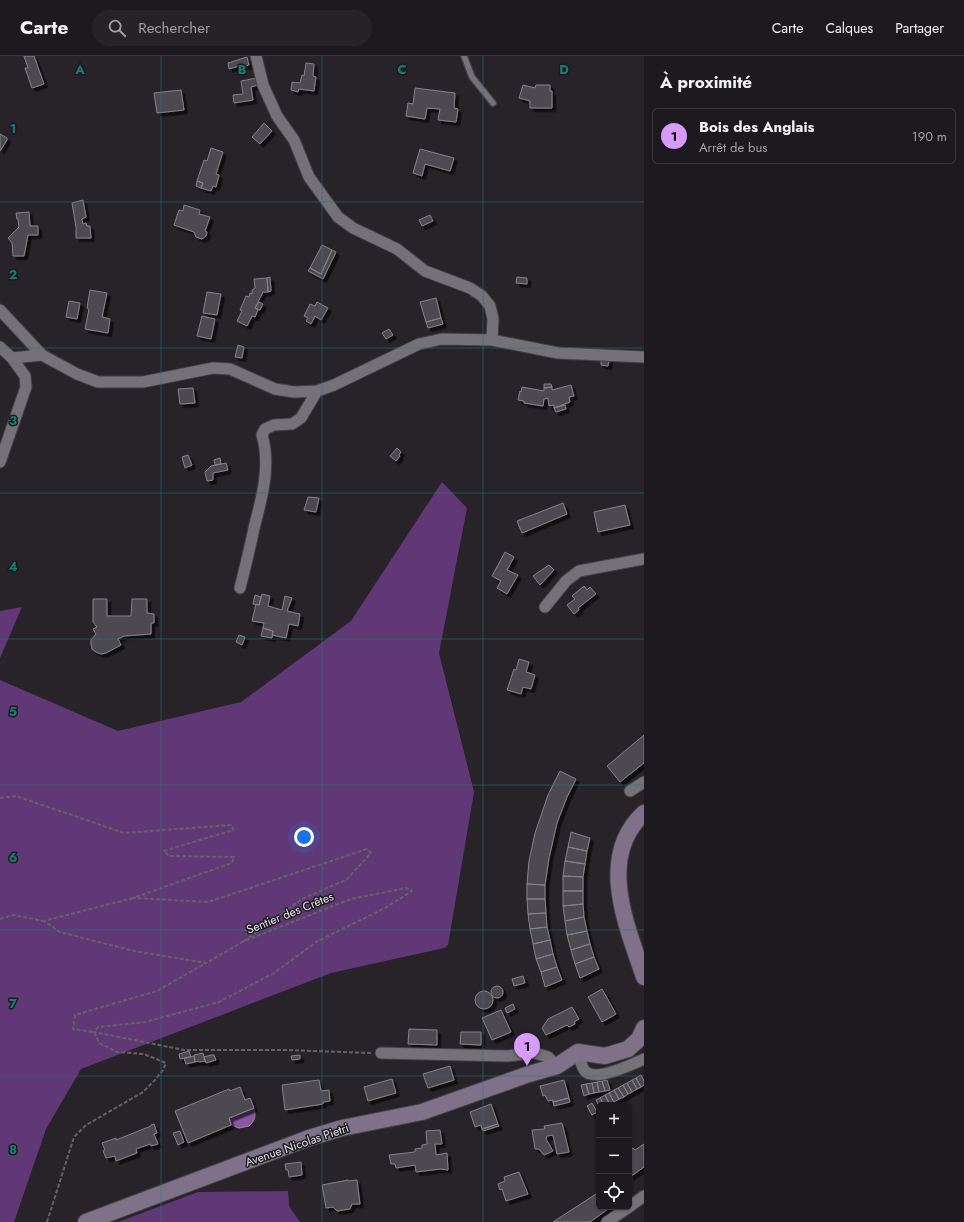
<!DOCTYPE html>
<html lang="fr">
<head>
<meta charset="utf-8">
<style>
  :root { --surface:#1d1a1f; --page:#252328; --text:#f1f3f6; --muted:#a0a1a4; --line:#3b383d; --accent:#d79bf9 }
  body { margin:0; font-family:Jost,sans-serif; background:var(--page); color:var(--text) }
  .controls { position:absolute; right:12px; bottom:12px; display:grid; overflow:hidden; border-radius:6px; box-shadow:0 1px 3px #0004 }
  .controls button { width:36px; height:36px; display:grid; place-items:center; padding:0; border:0; border-bottom:1px solid var(--line); background:var(--surface); color:var(--text); font:20px sans-serif }
  .you { position:absolute; left:304px; top:781px; width:14px; height:14px; margin:-10px; border:3px solid #fff; border-radius:50%; background:#1a73e8; box-shadow:0 0 0 6px #1a73e833 }
  .badge { display:grid; place-items:center; width:26px; height:26px; border-radius:50%; background:var(--accent); color:#111; font-size:13px; font-weight:700 }
  .pin { position:absolute; translate:-50% -33px; filter:drop-shadow(0 1px 2px #0008) }
  .pin::after { content:''; position:absolute; top:21px; width:14px; height:12px; background:inherit; clip-path:polygon(0 0,100% 0,50% 100%) }
  .list { margin:0; padding:0; list-style:none }
  h2 { display:flex; justify-content:space-between; align-items:center; height:52px; margin:0; padding:0 16px; font-size:17px }
  h2 small { font-size:13px; font-weight:400; color:var(--muted) }
  .list li { display:grid; grid-template-columns:26px 1fr auto; gap:12px; align-items:center; box-sizing:border-box; height:56px; margin:0 8px 8px; padding:0 8px; border:1px solid var(--line); border-radius:6px }
  .list b { display:block; font-size:15px; white-space:nowrap }
  .list p { margin:0; font-size:13px; white-space:nowrap; color:var(--muted) }
  .list em { font-size:13px; font-style:normal; color:var(--muted) }
  .icon { flex:none; width:22px; height:22px; fill:none; stroke:currentColor; stroke-width:2; stroke-linecap:round; stroke-linejoin:round }
  .map { position:relative; flex:none; width:644px; height:1166px; overflow:hidden }
  header { display:flex; align-items:center; gap:24px; box-sizing:border-box; height:56px; padding:0 20px; background:var(--surface); border-bottom:1px solid var(--line) }
  header strong { font-size:19px }
  nav { display:flex; gap:22px; margin-inline-start:auto; font-size:14px }
  .search { width:280px; height:36px; background:var(--page); display:flex; align-items:center; gap:10px; box-sizing:border-box; padding:0 14px; border-radius:22px; color:var(--muted); font-size:15px }
  main { display:flex }
  aside { flex:1; background:var(--surface) }
  .map>svg:first-child { display:block }
  .green { fill:#613876 }
  .water { fill:#8758a0; stroke:#a482b6 }
  .building { fill:#4e4a51; stroke:#868289; filter:url(#shadow) }
  .lines { fill:none; stroke-linecap:round; stroke-linejoin:round }
  .lane-casing { stroke:#434045; stroke-width:8 }
  .street-casing { stroke:#434045; stroke-width:13 }
  .secondary-casing { stroke:#434045; stroke-width:18 }
  .path { stroke:#656167; stroke-width:2; stroke-dasharray:4 2; stroke-linecap:butt }
  .lane { stroke:#757178; stroke-width:5.5 }
  .street { stroke:#757178; stroke-width:11 }
  .secondary { stroke:#7f7288; stroke-width:16 }
  .grid { fill:none; stroke:#1a7c74; stroke-width:1; stroke-opacity:0.55 }
  .labels { text-anchor:middle; dominant-baseline:central; stroke-width:3; stroke-linejoin:round; paint-order:stroke }
  .street-label { font-size:12px; fill:#e6e4e8; stroke:#1d1a1f }
  .grid-label { font-size:13px; text-anchor:middle; font-weight:bold; fill:#1a7c74; stroke:#1d1a1f; stroke-width:3; stroke-linejoin:round; paint-order:stroke }
</style>
</head>
<body>
<header>
<strong>Carte</strong>
<div class="search"><svg class="icon" aria-label="search" viewBox="0 0 24 24"><circle cx="10" cy="10" r="6"/><path d="M15 15l6 6"/></svg>Rechercher</div>
<nav><a>Carte</a><a>Calques</a><a>Partager</a></nav>
</header>
<main>
<div class="map">
<svg width="644" height="1166" viewBox="0 0 644 1166">
  <defs>
    <filter id="shadow"><feDropShadow dx="3.5" dy="3.5" stdDeviation="0" flood-color="#0009"/></filter>
  </defs>
  <rect width="100%" height="100%" fill="#272329"/>
  <path class="green" d="M442,426L467,452L439,597L474,736L448,889L444,892L331,917L81,1013L46,1073L14,1166H0V624L118,675L241,646L351,565Z
    M22,551L0,602V555Z
    M288,1135L289,1150L300,1166H118L198,1136Z"/>
  <path class="water" d="M254,1052C256,1060 255,1065 249,1070L239,1072L231,1069L229,1062Z"/>
  <path class="building" d="M24,0H34L44,28L32,32L25,12H28Z
    M247,1L249,9L245,10V8L229,13L228,7Z
    M306,7L314,8L313,20L316,21L314,35L299,33L298,36L291,34L292,26L300,27L302,19L304,20Z
    M257,22L258,29L251,31L253,44L234,47L233,39L243,38L241,25Z
    M523,29L535,32L536,29H550V35H552V52H530V45L519,42Z
    M415,32L455,37L454,52L458,53L456,66L438,64L440,53L427,52L425,63L406,60L408,47L413,48Z
    M181,34L184,54L157,57L154,37Z
    M264,67L272,75L260,88L252,81Z
    M0,78L7,82V84L0,95Z
    M211,92L223,96L216,118L219,119L216,131L213,130L211,135L201,132L203,127L197,125L204,104L207,105Z
    M420,93L454,102L450,115L425,108L422,120L413,117Z
    M197,125L203,127L201,132L196,130Z
    M83,144L86,161L82,163L83,168L86,167L87,170H90L91,182H76V171L72,147Z
    M184,149L200,154L199,158L210,161L205,175L207,176L206,180L202,183L196,181L194,176L174,169L179,154L183,155Z
    M29,156L30,170H38V179H28L24,200H13L12,187L8,182L19,171L18,163H17L16,157Z
    M430,159L433,165L422,170L419,164Z
    M322,189L332,194L321,218L310,212Z
    M332,194L336,196L323,223L308,215L310,212L321,218Z
    M270,221L271,235L268,236L267,222Z
    M517,221L527,222V228L516,227Z
    M267,222L268,236H263L255,252L258,254L255,261L252,260L247,270L237,265L242,255L240,254L246,240L249,241L250,237L252,238V234L255,232L254,223Z
    M90,234L107,237L102,261L110,263L108,277L85,273L89,253L87,252Z
    M207,236L221,238L217,259L203,257Z
    M436,242L441,262L426,266L420,246Z
    M69,245L80,247L77,263L66,261Z
    M259,246L263,248L260,254L255,252Z
    M317,246L328,252L321,264L315,260L311,268L306,265L308,262L304,260L310,248L315,250Z
    M202,260L215,263L211,283L197,280Z
    M441,262L443,268L428,272L426,266Z
    M389,273L393,279L386,283L382,277Z
    M238,289L244,291L242,302L235,301Z
    M601,304H609L608,310L601,309Z
    M544,328H551L552,331L544,332Z
    M571,329L574,340L569,341L570,346L554,352V349L549,350L548,342L544,343L543,350L524,347V345L518,344L520,335L521,336L522,331L544,335V332L552,331V334Z
    M193,332L195,347L180,348L178,333Z
    M565,349L566,353L556,356L554,352Z
    M397,392L401,396L399,399L400,400L396,405L390,400Z
    M188,399L192,409L185,412L182,401Z
    M220,402L221,408L215,409L214,404Z
    M226,407L228,414L213,417V424L207,425L205,416L211,410Z
    M308,441L319,442L316,456L304,454Z
    M563,447L567,458L522,477L517,465Z
    M625,449L630,469L598,476L594,456Z
    M505,496L514,501L507,514L518,519L507,538L497,532L501,525L492,520Z
    M549,509L554,514L540,529L533,520Z
    M584,530L587,534L590,531L596,538L578,552L579,554L574,558L567,549L575,543L572,540Z
    M262,538L270,540L268,550L282,554L285,540L292,542L287,555L300,558L298,570L289,568L286,582L272,579L273,575L263,572L264,567L252,565L256,548L259,549Z
    M255,539L261,541L259,549L253,548Z
    M93,543H107V560H131L132,543H147V557L154,558V567H151V578L124,580L118,583L121,589L106,597L101,598L96,596L92,593L91,588V584L96,578L93,573L97,571L93,566Z
    M263,572L273,575L272,582L261,580Z
    M239,579L245,581L242,589L236,586Z
    M519,603L529,606L526,616L535,619L531,633L523,631L521,638L507,634L514,613L516,614Z
    M644,679V707L620,726L607,710Z
    M560,715L576,723L567,741L557,767L549,802L545,829L527,828L529,805L535,777L548,739Z
    M571,776L590,782L587,795L568,791Z
    M568,791L587,795L585,808L565,805Z
    M565,805L585,808L583,821L563,820Z
    M563,820L583,821V835H563Z
    M527,828L545,829V843H527Z
    M563,835H583V848L563,850Z
    M527,843H545L546,857L528,858Z
    M583,848L584,861L565,865L563,850Z
    M546,857L547,871L530,873L528,858Z
    M584,861L587,875L567,879L565,865Z
    M547,871L550,884L533,888L530,873Z
    M587,875L590,888L571,894L567,879Z
    M550,884L553,898L536,903L533,888Z
    M590,888L594,901L575,908L571,894Z
    M553,898L557,911L541,916L536,903Z
    M594,901L599,913L580,922L575,908Z
    M557,911L562,924L545,931L541,916Z
    M523,920L525,927L514,930L512,923Z
    M491 936a6 6 0 1 1 12 0a6 6 0 1 1-12 0Z
    M602,933L616,958L602,966L588,941Z
    M475 944a9 9 0 1 1 18 0a9 9 0 1 1-18 0Z
    M513,948L515,953L507,957L505,952Z
    M572,951L579,963L574,966L575,968L569,971L567,969L546,979L542,972L548,963Z
    M501,954L511,976L492,984L482,962Z
    M409,973L437,974V989L408,988Z
    M461,976H481V989L460,988Z
    M189,995L191,1001L180,1003L179,998Z
    M203,997L205,1005L199,1006L198,1005L195,1006L194,999Z
    M211,999H214L216,1004L206,1007L204,1001Z
    M300,999V1003L292,1004L291,1000Z
    M194,1000L195,1006L186,1008L184,1002Z
    M450,1010L454,1024L428,1032L423,1018Z
    M641,1019L644,1025V1029L641,1031L636,1022Z
    M636,1022L641,1031L637,1033L632,1024Z
    M392,1023L396,1037L368,1045L364,1031Z
    M319,1024L321,1035L329,1034L330,1045L323,1046V1048L285,1054L282,1029Z
    M564,1024L569,1042L553,1046V1044L548,1045L545,1039L543,1040L540,1030Z
    M607,1024L610,1034L605,1035L602,1025Z
    M632,1024L637,1033L632,1036L627,1027Z
    M602,1025L605,1035L599,1036L597,1026Z
    M597,1026L599,1036L594,1037L592,1027Z
    M592,1027L594,1037L589,1038L586,1028Z
    M627,1027L632,1036L628,1038L623,1029Z
    M586,1028L589,1038L584,1040L581,1029Z
    M623,1029L628,1038L624,1041L618,1032Z
    M240,1031L245,1044L250,1042L254,1052L229,1062L231,1069L188,1087L175,1055L229,1033L230,1035Z
    M618,1032L624,1041L619,1043L614,1034Z
    M614,1034L619,1043L614,1046L609,1037Z
    M609,1037L614,1046L610,1049L605,1039Z
    M605,1039L610,1049H604L600,1042Z
    M569,1042L570,1046L554,1050L553,1046Z
    M600,1042L604,1049L599,1050L596,1044Z
    M592,1047L597,1056L592,1059L587,1050Z
    M491,1048L498,1068L482,1073L481,1069L475,1071L470,1056Z
    M562,1067L569,1096L557,1098L553,1079L547,1080L546,1083L553,1095L544,1099L539,1093H535L532,1074L545,1073L544,1070Z
    M154,1068L157,1077L154,1078L158,1088L151,1090L150,1088L136,1093L137,1097L116,1105L115,1100L106,1102L103,1095L105,1094L102,1087L116,1082V1084L151,1070V1069Z
    M498,1068L499,1070L483,1075L482,1073Z
    M440,1074L442,1088H435L436,1099L447,1097L448,1114L441,1113L416,1116L415,1109L396,1112L395,1108H391L389,1099L415,1096V1093L422,1092V1089L427,1088L426,1075Z
    M180,1075L184,1086L178,1089L173,1077Z
    M644,1088V1111L630,1121L629,1094L633,1092L635,1094Z
    M301,1106L302,1119L289,1121L288,1114H286L285,1108Z
    M519,1116L528,1138L506,1145L502,1133L500,1134L498,1128L505,1125L504,1121Z
    M348,1124V1125L357,1124L360,1148H352L350,1153L337,1155L333,1151L326,1152L322,1129Z
    M599,1136V1151H611L590,1166H553Z"/>
  <g class="lines">
    <g class="lane-casing">
      <path id="lane" d="M464,0L472,21L493,47"/>
    </g>
    <g class="street-casing">
      <path id="street" d="M256,0L263,29L277,60L294,84L309,121L338,161L353,172L397,193L425,215L470,232L482,240L490,250L493,263L492,284
        M0,254L42,299L77,318L98,326H143L213,312L230,313L275,333L294,336L317,335
        M0,291L12,302L42,299
        M0,406L26,331L25,320L12,302
        M240,532C245,512 250,492 254,472C262,442 271,409 262,379L265,373L274,369L292,368L301,362L317,335L334,329L419,288L442,283L492,284L558,297L644,301
        M545,551L566,525L579,515L644,503
        M630,735L644,726
        M578,996C580,1002 581,1012 586,1016C597,1025 633,1008 644,1003
        M381,997L507,1000L535,997L548,1001L557,1010
        M629,1151L644,1140
        M607,1166L629,1151"/>
    </g>
    <g class="secondary-casing">
      <path id="secondary" d="M644,757C596,801 627,870 644,921
        M86,1166L309,1082L342,1072L422,1056L529,1018L557,1010L578,996L605,1000L628,993L639,983L644,972"/>
    </g>
    <path class="path" d="M0,742L16,740L124,777L232,769L233,774L164,795L169,800L234,801L232,807L133,842L208,846L367,793L371,797L346,824L302,843L244,885L351,843L406,832L412,835L385,852L316,886L274,917L219,946L145,966L98,971L94,976L184,994H286L371,997
      M133,842L44,865L60,876L134,895L206,907L244,885
      M0,863L13,859L44,865
      M47,1166L74,1081L86,1069L143,1036L156,1023L163,1014L166,1007L144,998L117,996L99,987L94,976L73,973L75,959L157,935L206,907"/>
    <use href="#lane" class="lane"/>
    <use href="#street" class="street"/>
    <use href="#secondary" class="secondary"/>
  </g>
  <path class="grid" d="M161,0V1166M322,0V1166M483,0V1166M0,146H644M0,292H644M0,437H644M0,583H644M0,729H644M0,874H644M0,1020H644"/>
  <g class="labels">
    <g class="street-label">
      <text transform="translate(290 857) rotate(-22)">Sentier des Crêtes</text>
      <text transform="translate(297 1089) rotate(-19)">Avenue Nicolas Pietri</text>
    </g>
  </g>
  <g class="grid-label">
    <text x="80" y="18">A</text>
    <text x="242" y="18">B</text>
    <text x="402" y="18">C</text>
    <text x="564" y="18">D</text>
    <text x="13" y="77">1</text>
    <text x="13" y="223">2</text>
    <text x="13" y="369">3</text>
    <text x="13" y="515">4</text>
    <text x="13" y="660">5</text>
    <text x="13" y="806">6</text>
    <text x="13" y="952">7</text>
    <text x="13" y="1098">8</text>
  </g>
</svg>
<div class="controls">
<button>+</button>
<button>−</button>
<button><svg class="icon" aria-label="locate" viewBox="0 0 24 24"><circle cx="12" cy="12" r="6"/><path d="M12 2v4M12 18v4M2 12h4M18 12h4"/></svg></button>
</div>
<div class="you"></div>
<div class="pin badge" style="left:527px;top:1010px">1</div>
</div>
<aside>
<h2>À proximité<small></small></h2>
<ul class="list">
<li><span class="badge">1</span><div><b>Bois des Anglais</b><p>Arrêt de bus</p></div><em>190 m</em></li>
</ul>
</aside>
</main>
</body>
</html>
